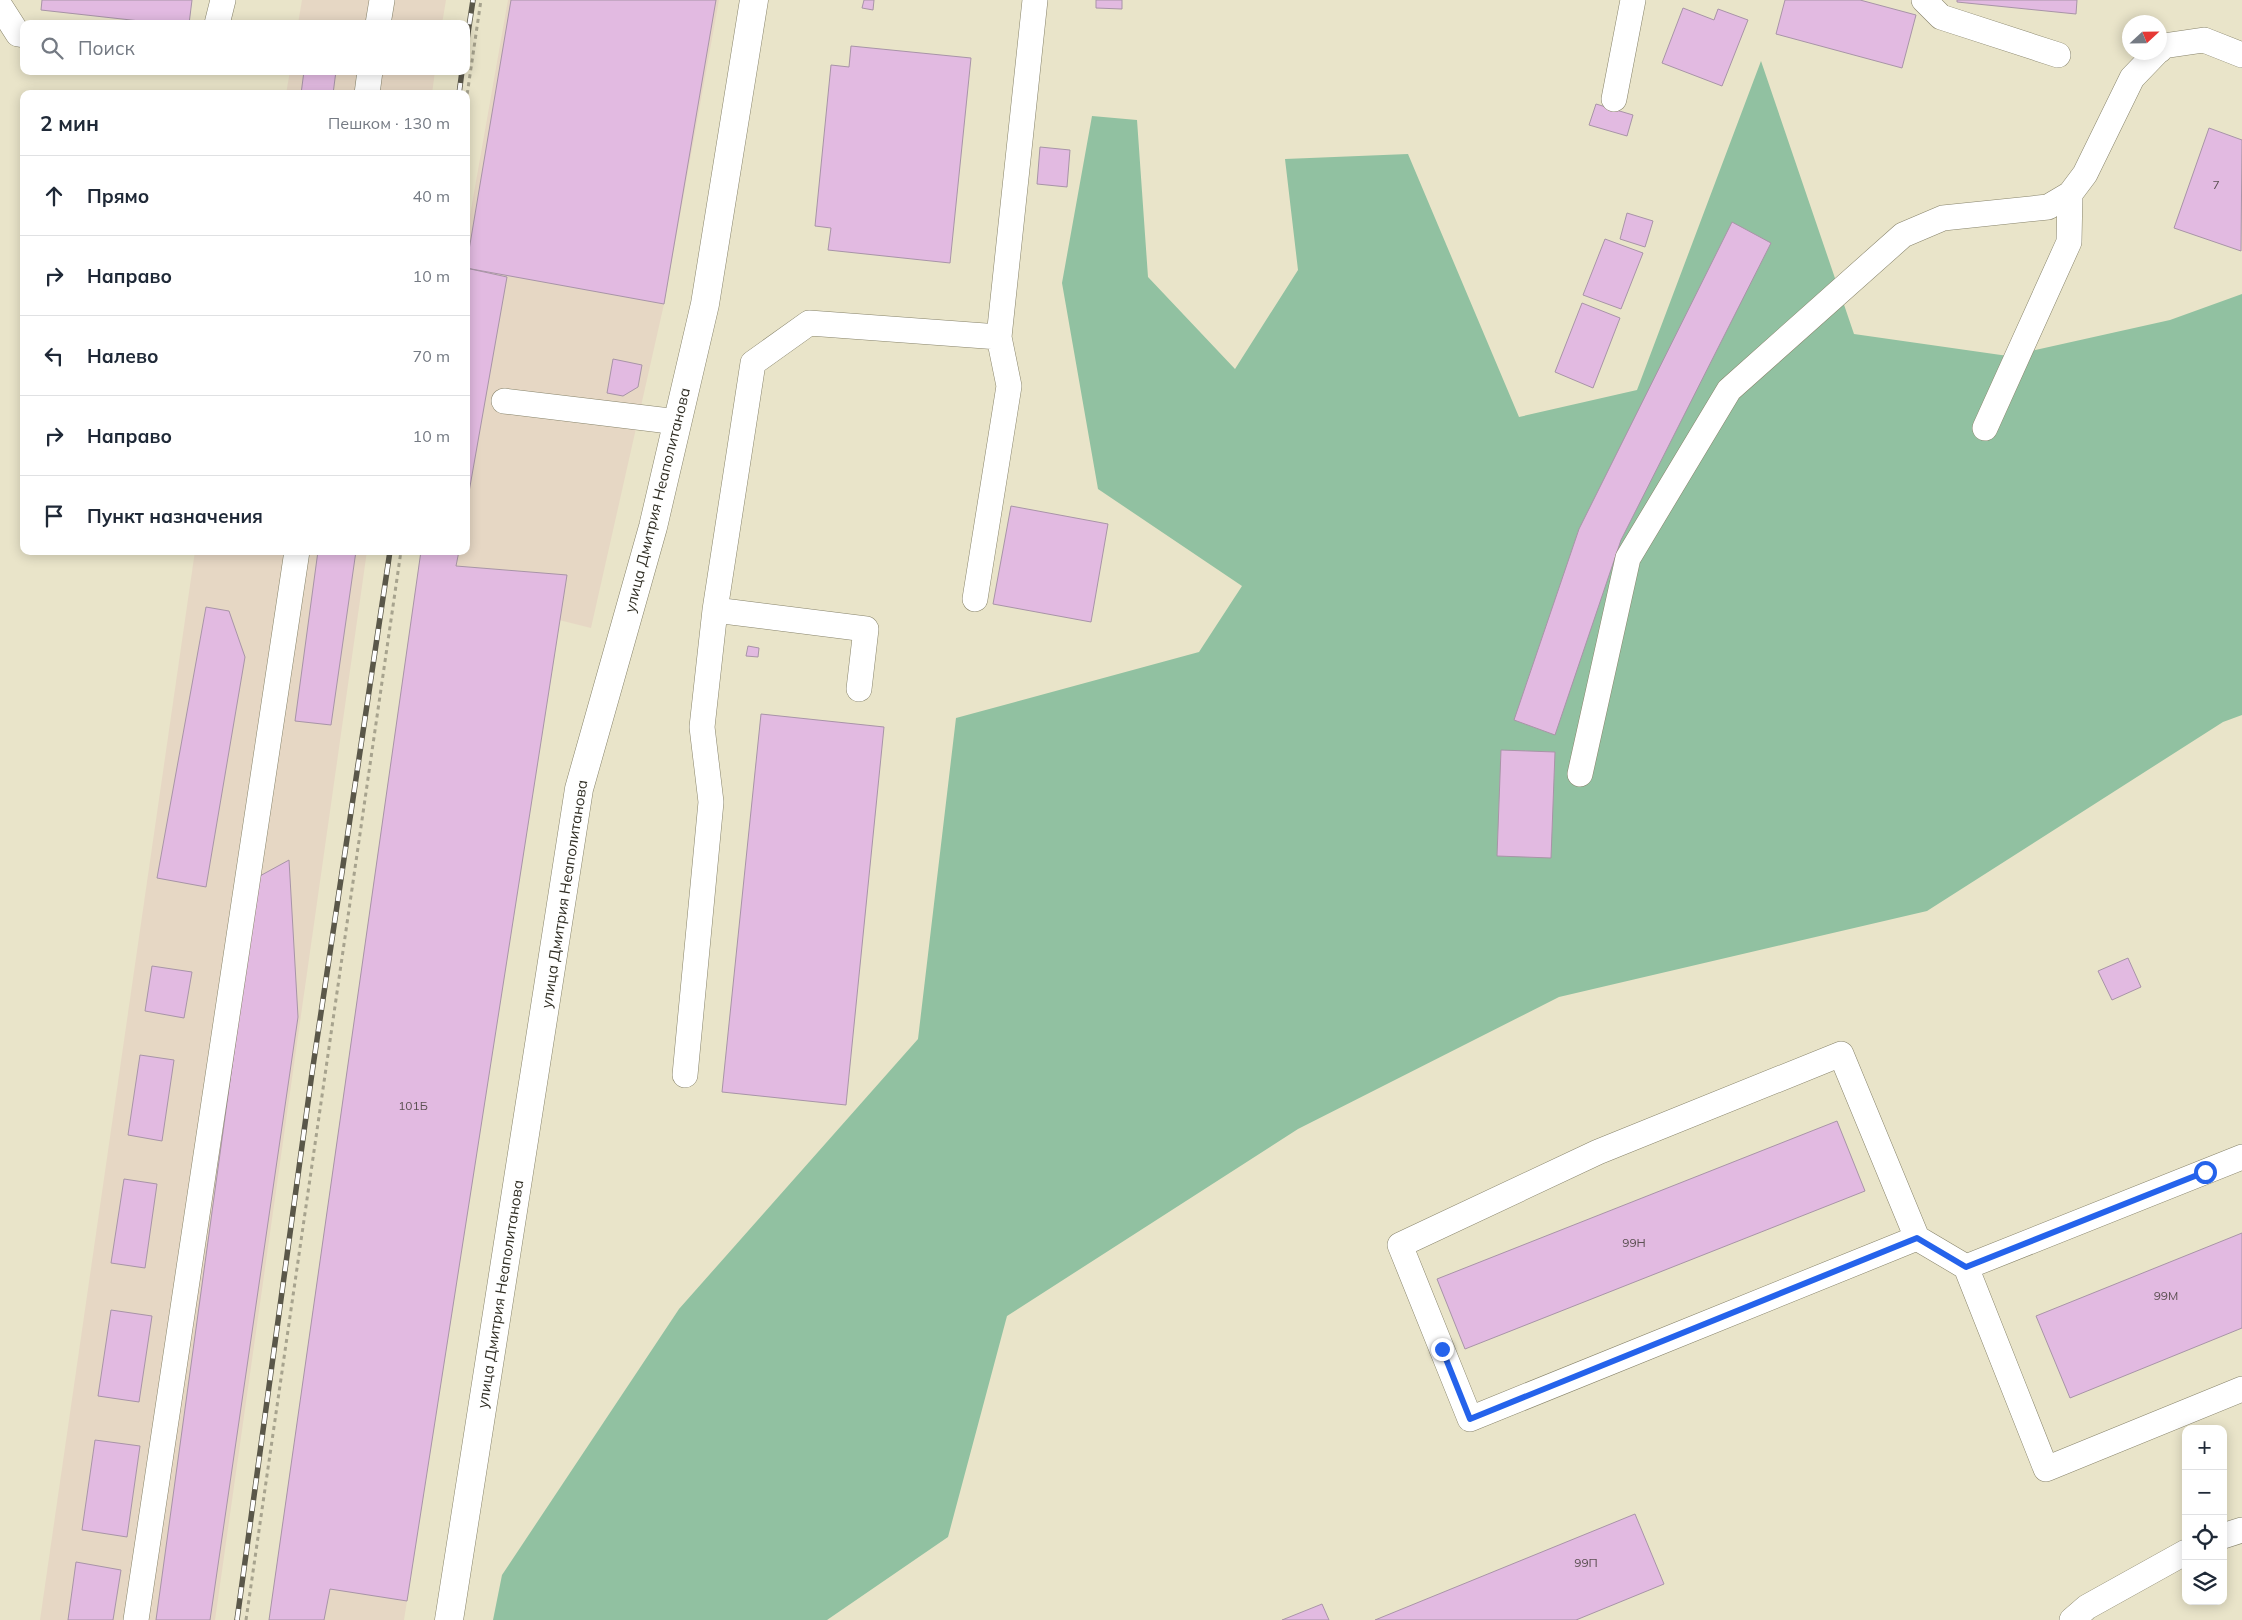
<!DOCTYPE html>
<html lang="ru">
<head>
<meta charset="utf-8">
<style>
  :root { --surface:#fff; --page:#f6f6f7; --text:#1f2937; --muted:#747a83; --line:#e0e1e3 }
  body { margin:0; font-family:Mulish,sans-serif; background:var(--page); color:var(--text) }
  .controls { position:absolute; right:15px; bottom:15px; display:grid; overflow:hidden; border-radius:10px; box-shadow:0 2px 12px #0003 }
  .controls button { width:45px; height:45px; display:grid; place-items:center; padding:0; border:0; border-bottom:1px solid var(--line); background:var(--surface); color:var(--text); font:25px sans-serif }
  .compass { position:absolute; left:2122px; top:15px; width:45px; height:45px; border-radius:50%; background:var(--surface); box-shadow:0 2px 12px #0003; rotate:68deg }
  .stop { position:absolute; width:15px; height:15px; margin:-11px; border:4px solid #2563eb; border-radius:50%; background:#fff }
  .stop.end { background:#2563eb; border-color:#fff; box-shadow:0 1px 5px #0008 }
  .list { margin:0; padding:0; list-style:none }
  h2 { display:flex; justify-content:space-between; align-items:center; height:65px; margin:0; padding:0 20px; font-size:21px }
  h2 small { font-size:16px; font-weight:400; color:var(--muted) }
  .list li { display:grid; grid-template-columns:32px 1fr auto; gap:15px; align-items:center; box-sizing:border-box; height:80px; padding:0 20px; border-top:1px solid var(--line) }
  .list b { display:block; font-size:19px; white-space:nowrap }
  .list em { font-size:16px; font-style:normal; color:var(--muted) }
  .icon { flex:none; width:28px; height:28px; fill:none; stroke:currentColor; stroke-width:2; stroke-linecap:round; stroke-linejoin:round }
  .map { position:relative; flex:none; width:2242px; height:1620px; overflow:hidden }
  .search { position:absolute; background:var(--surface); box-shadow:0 2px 12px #0003; left:20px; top:20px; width:450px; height:55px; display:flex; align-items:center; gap:12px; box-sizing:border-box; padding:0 18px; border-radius:10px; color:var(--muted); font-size:19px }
  .panel { position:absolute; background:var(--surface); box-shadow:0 2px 12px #0003; left:20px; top:90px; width:450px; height:465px; border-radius:10px }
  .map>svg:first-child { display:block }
  .industrial { fill:#e6d7c4 }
  .forest { fill:#91c1a1 }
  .building { fill:#e2bae1; stroke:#a894a7 }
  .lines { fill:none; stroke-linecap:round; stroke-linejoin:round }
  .service-casing { stroke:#87836a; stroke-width:26 }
  .minor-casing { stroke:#87836a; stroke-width:29 }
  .path { stroke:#a7a38e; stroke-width:3; stroke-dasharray:4 4; stroke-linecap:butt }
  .service { stroke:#fff; stroke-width:25 }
  .minor { stroke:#fff; stroke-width:28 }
  .rail-casing { stroke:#5a5749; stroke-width:5.5 }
  .rail { stroke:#fff; stroke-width:4; stroke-dasharray:11; stroke-linecap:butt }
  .route { stroke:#2563eb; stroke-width:6 }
  .labels { text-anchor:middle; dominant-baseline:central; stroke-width:5; stroke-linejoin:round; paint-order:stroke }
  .number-label { font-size:12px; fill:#5c5153 }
  .street-label { font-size:15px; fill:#302e24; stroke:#fff }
</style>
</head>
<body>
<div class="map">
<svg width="2242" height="1620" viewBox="0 0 2242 1620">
  <rect width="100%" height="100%" fill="#e9e4c9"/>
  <path class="industrial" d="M302,0H446L442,24H298Z
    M508,0H719L664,304L591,628L559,620L404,1620H269L421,551H466V238Z
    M290,71H435L432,94H286Z
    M195,551H367L215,1620H40Z"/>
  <path class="forest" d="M1761,61L1854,334L2008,356L2170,320L2242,294V715L2223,722L1927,911L1559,997L1298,1129L1007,1316L948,1537L827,1620H493L502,1575L679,1309L918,1039L956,718L1199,652L1242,586L1098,489L1062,283L1092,116L1137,120L1148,277L1235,369L1298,270L1285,159L1408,154L1519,417L1637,390Z"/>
  <path class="building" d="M42,0H192L189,24H167L41,10Z
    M511,0H716L664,304L466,268Z
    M864,0H874L873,10L862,8Z
    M1096,0H1122V9L1096,8Z
    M1785,0H1860L1916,15L1902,68L1776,34Z
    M1957,0H2077L2076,14L1957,2Z
    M1683,8L1714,20L1718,9L1748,20L1722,86L1662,63Z
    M851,46L971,58L950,263L828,250L831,228L815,226L831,65L849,67Z
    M304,71H336L333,94H301Z
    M1596,104L1633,115L1627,136L1589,125Z
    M2209,128L2242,140L2241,251L2174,228Z
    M1040,147L1070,150L1067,187L1037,184Z
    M1627,213L1653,221L1645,247L1620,239Z
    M1732,222L1771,243L1621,540L1555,735L1514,720L1579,529Z
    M1605,239L1643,253L1621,309L1583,295Z
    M466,268L507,277L466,509Z
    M1582,303L1620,318L1593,388L1555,372Z
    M613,359L642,365L638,387L623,396L607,393Z
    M1011,506L1108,524L1091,622L993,604Z
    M318,551H356L331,725L295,721Z
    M421,551H459L456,566L567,575L407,1601L330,1589L324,1620H269Z
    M206,607L229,611L245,657L206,887L157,878Z
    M748,646L759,648L758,657L746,656Z
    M761,714L884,727L846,1105L722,1092Z
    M1501,750L1555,752L1551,858L1497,856Z
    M289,860L298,1017L210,1620H156L258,877Z
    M2128,958L2141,987L2112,1000L2098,971Z
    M152,966L192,972L184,1018L145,1011Z
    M140,1055L174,1060L162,1141L128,1135Z
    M1837,1121L1865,1191L1465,1349L1437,1279Z
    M124,1179L157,1184L145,1268L111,1263Z
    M2242,1233V1328L2070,1398L2036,1316Z
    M111,1310L152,1316L139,1402L98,1396Z
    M95,1440L140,1446L127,1537L82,1530Z
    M1635,1514L1664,1584L1576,1620H1375Z
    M76,1562L121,1570L113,1620H68Z
    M1322,1604L1329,1620H1282Z"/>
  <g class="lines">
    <g class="service-casing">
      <path id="service" d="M1924,0L1941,17L2058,55
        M0,6L18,34L24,35
        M217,24L223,0
        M378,24L382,0
        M2160,50L2163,46L2204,40L2242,55
        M367,94L370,71
        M1614,99L1633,0
        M504,401L678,422
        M1985,428L2069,242L2070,194
        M975,599L1009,386L999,337
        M715,610L866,629L859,689
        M1580,774L1628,558L1729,390L1903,235L1943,218L2048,207L2070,194L2085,174L2132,78L2157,52
        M685,1075L711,802L702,727L715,610L753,363L809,323L999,337L1035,0
        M1917,1238L1841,1054L1598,1152L1400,1245L1470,1419L1917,1238L1966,1267L2242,1157
        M1966,1267L2046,1469L2242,1389
        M2223,1536L2242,1530
        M136,1620L297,551
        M2072,1620L2087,1607L2186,1552"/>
    </g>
    <g class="minor-casing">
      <path id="minor" d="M449,1620L579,789L653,527L705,304L754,0"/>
    </g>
    <path class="path" d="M466,102L481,0
      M246,1620L401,551"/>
    <use href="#service" class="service"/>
    <use href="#minor" class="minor"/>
    <g class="rail-casing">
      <path id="rail" d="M466,46L473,0
        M459,94L462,71
        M237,1620L312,1073L390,551"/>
    </g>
    <use href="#rail" class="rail"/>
  </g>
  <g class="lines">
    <path class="route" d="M1442,1349L1470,1419L1917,1238L1966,1267L2205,1172"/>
  </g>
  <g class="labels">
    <g class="number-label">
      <text x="2216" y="184">7</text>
      <text x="413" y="1105">101Б</text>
      <text x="1634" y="1242">99Н</text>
      <text x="2166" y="1295">99М</text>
      <text x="1586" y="1562">99П</text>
    </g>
    <g class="street-label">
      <text transform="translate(657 500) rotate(-76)">улица Дмитрия Неаполитанова</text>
      <text transform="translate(564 894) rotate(-81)">улица Дмитрия Неаполитанова</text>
      <text transform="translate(500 1294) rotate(-81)">улица Дмитрия Неаполитанова</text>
    </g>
  </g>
</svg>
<div class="controls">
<button>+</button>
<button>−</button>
<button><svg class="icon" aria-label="locate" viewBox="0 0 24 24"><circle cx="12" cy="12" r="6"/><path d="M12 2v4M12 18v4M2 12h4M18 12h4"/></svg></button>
<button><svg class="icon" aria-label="layers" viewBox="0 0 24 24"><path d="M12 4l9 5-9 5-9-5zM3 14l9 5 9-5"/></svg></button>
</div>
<svg class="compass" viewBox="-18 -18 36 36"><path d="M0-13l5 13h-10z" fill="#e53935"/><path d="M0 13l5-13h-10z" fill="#747a83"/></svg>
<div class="stop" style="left:2205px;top:1172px"></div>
<div class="stop end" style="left:1442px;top:1349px"></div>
<div class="search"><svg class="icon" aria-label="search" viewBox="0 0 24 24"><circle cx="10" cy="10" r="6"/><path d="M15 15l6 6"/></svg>Поиск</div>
<section class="panel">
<h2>2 мин<small>Пешком · 130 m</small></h2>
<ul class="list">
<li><svg class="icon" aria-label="ahead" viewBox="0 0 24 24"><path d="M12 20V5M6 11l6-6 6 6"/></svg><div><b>Прямо</b></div><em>40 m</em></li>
<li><svg class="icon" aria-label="right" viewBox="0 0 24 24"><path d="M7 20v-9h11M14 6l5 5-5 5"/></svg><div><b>Направо</b></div><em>10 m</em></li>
<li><svg class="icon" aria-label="left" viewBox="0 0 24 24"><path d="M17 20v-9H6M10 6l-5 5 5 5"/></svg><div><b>Налево</b></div><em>70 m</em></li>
<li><svg class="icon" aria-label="right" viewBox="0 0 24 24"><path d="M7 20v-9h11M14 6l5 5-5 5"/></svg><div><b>Направо</b></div><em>10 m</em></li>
<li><svg class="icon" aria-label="arrive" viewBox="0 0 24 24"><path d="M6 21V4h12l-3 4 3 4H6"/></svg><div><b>Пункт назначения</b></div></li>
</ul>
</section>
</div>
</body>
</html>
